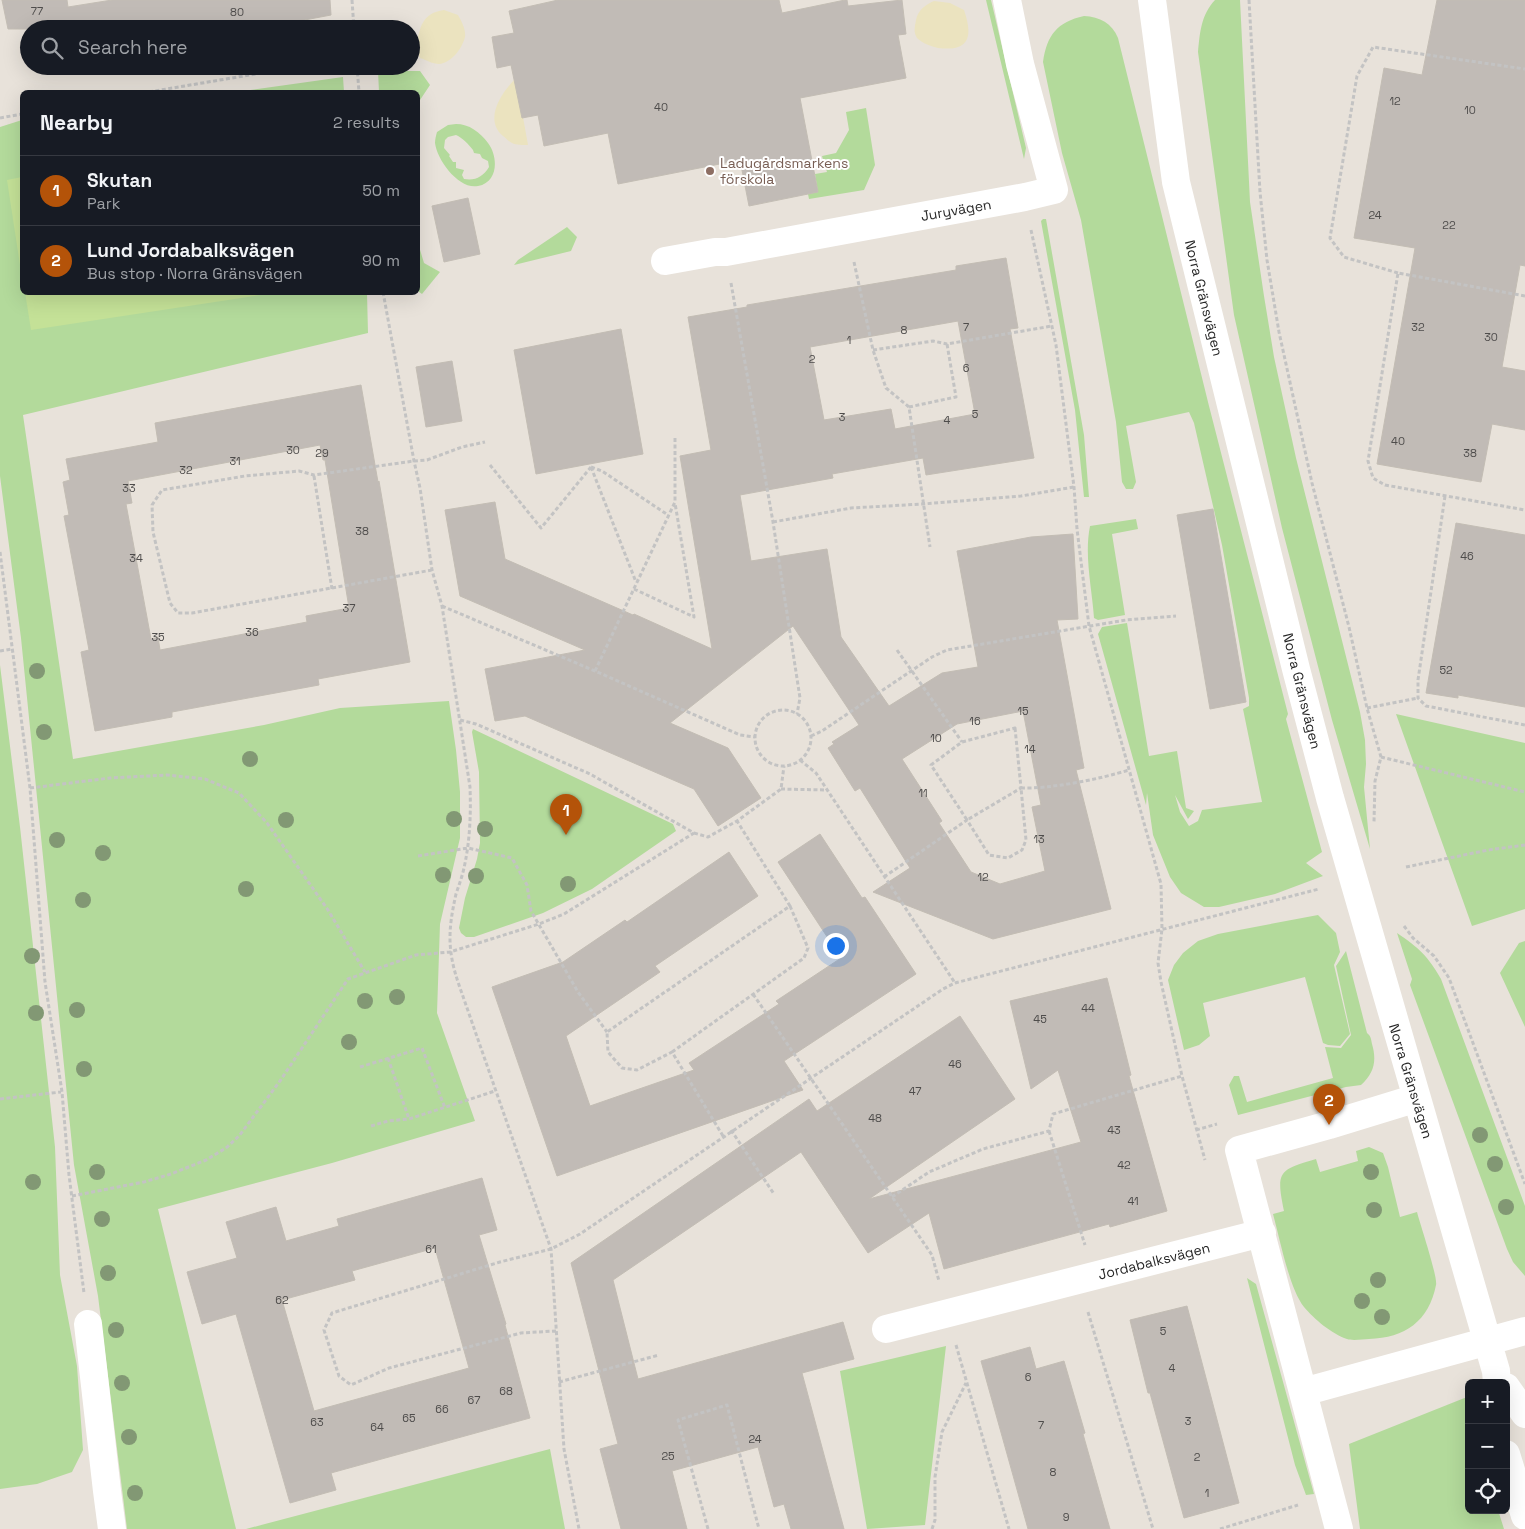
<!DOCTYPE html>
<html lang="en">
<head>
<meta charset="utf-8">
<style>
  :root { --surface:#171b24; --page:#242831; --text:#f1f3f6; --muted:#9ea1a6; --line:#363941; --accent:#b45309 }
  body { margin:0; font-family:"Space Grotesk",sans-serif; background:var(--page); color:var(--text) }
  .controls { position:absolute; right:15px; bottom:15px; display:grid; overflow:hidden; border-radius:8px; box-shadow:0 5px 20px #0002 }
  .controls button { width:45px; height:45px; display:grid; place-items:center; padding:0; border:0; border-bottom:1px solid var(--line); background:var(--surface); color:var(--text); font:25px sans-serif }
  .you { position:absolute; left:835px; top:945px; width:18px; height:18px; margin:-12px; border:4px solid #fff; border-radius:50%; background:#1a73e8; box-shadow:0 0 0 8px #1a73e833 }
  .badge { display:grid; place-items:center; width:32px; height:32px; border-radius:50%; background:var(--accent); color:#fff; font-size:16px; font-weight:700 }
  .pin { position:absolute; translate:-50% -41px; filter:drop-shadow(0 1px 2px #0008) }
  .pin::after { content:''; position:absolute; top:26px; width:18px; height:15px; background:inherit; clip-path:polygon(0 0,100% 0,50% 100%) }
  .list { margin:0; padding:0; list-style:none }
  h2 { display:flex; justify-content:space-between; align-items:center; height:65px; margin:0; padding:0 20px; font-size:21px }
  h2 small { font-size:16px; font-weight:400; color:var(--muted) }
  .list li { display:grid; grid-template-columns:32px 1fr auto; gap:15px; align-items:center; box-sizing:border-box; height:70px; padding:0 20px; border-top:1px solid var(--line) }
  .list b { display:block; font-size:19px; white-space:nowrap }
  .list p { margin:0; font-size:16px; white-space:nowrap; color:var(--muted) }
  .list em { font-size:16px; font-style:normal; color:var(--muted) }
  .icon { flex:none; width:28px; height:28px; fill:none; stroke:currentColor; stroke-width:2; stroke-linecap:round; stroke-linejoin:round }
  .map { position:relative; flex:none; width:1525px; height:1529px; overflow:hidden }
  .search { position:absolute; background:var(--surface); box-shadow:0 5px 20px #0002; left:20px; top:20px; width:400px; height:55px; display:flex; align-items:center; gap:12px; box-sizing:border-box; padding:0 18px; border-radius:28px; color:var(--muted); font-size:19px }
  .panel { position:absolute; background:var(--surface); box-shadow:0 5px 20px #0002; left:20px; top:90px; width:400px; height:205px; border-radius:8px }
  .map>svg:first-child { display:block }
  .green { fill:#b3da9b; fill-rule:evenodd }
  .sand { fill:#ebe3bf }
  .pitch { fill:#c4e197 }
  .building { fill:#c1bbb6; stroke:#c3bdb4; fill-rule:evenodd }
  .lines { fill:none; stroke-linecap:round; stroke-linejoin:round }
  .path { stroke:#c3c3c3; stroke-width:3; stroke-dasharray:4 2.5; stroke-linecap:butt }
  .minor { stroke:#fff; stroke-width:28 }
  .tree { fill:#829874 }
  .education-dot { fill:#8d6e63; stroke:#fff; stroke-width:2 }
  .labels { text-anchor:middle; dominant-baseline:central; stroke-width:4; stroke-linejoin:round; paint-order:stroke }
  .number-label { font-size:11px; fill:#4e4c4b }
  .education-label { font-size:14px; fill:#785e54; stroke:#fff; text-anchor:start }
  .street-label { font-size:14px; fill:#272727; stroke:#fff }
</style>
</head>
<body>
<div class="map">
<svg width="1525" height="1529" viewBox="0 0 1525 1529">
  <rect width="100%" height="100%" fill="#e8e2da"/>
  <path class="green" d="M986,0H991L1026,148L1024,159Z
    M1215,0H1240L1250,202L1264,296L1274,357L1296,458L1360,712L1365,740L1366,764L1364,787L1370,849L1332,720L1282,528L1234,315L1198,52C1200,32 1201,15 1215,0Z
    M1084,16C1100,17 1112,23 1118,38L1209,406L1288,714L1286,719L1322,852L1306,863L1323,876L1275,894L1219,907H1204L1181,893L1170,877L1153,835L1147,793L1146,805L1098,634L1102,627L1127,623L1149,756L1177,751L1186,808L1194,811L1188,819L1175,795L1180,812L1189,826L1198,821L1202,810L1262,802L1243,709L1249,706V698L1222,545L1194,423L1189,412L1126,426L1136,482L1133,489H1126L1122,482L1116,422L1081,220L1062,153L1043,62C1047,35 1057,22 1084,16Z
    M378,71H420L430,85L418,103V92H379Z
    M343,77L344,92H236Z
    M866,108L875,165L864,190L809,199L808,194L818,192L815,174L827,172L822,156L836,153L849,130L846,112Z
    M22,120V292L367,293L368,333L23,415L73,759L264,725L340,708L449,701L456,750L460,792V838L440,924L437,1013L475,1121L332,1163L158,1209L236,1529H127L98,1296L74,1165L21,638L0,476V127Z
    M456,124C469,124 480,132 488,143C498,156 499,182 478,186C459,190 437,160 435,143C435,139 436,136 437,132L448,125ZM456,135C463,138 469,145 473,150L474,153L480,154L482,158L488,161L489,167C483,177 475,181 464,179L462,175L464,170L456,168V162H453L449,156L450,155L444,148L445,140L448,137Z
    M1043,219H1046L1084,435L1089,497H1084L1075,410L1041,221Z
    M567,227L577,237L571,251L514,265L518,260Z
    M418,243L424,263L440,272L422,294L418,291Z
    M1136,519L1138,529L1112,534L1125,615L1098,620L1094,618C1092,588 1084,556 1090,526Z
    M0,665L20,827L55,1147L60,1275L77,1366L83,1450L72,1472L37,1484L0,1489Z
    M1396,714L1525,743V909L1472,926Z
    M473,729L673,824L676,831L592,889L543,913L474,937H466L461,933L459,928L465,898L477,859L480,843L479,772L472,732Z
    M1318,915L1336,933L1340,952L1334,965L1350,1034L1340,1046L1328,1045L1323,1043L1305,977L1203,1003L1210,1036L1199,1045L1184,1050L1168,980L1174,965L1183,953L1198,941L1218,934Z
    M1397,933C1419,948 1428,956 1441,979L1525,1206V1276L1513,1262L1507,1249L1410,985L1412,979Z
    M1525,941V1027L1500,973L1519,943Z
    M1346,951L1367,1033C1371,1036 1371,1039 1372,1044C1377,1061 1374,1073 1361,1085L1346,1087L1238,1115L1229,1085L1234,1076H1239L1247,1102L1333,1078L1325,1047L1341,1048L1351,1035L1336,966Z
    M1369,1147L1383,1153L1388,1167L1400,1217L1417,1212C1420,1224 1438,1277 1436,1285C1429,1321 1405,1338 1369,1339C1363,1339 1353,1341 1347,1339C1332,1334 1314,1319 1304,1307C1289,1288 1280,1239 1273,1214L1284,1211C1276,1172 1278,1170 1316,1159L1320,1172L1358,1161L1356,1151Z
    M1247,1278L1256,1284L1314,1494L1306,1495L1295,1465Z
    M946,1346L925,1525L867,1529L840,1371Z
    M1467,1397L1469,1404V1510H1498L1504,1529H1360L1349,1444Z
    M550,1449L565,1529H246Z"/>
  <path class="sand" d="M934,1L950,3L964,10C973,36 970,52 938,48C931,46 923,44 917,38C913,32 915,26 916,20C918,10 925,5 934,1Z
    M444,10L458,15C462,22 466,30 465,37C462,49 451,63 439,64C433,64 426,60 420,58L416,50V47C420,27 422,13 444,10Z
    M516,78L528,145C523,145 516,145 512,143C509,142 506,138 503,136C483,119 502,92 516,78Z"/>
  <path class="pitch" d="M22,177V278L7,180Z
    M25,292H274V293L31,330Z"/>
  <path class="building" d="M2,0H67L68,7L112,0H330L331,15L257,29H8Z
    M558,0H779L782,13L845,0H847L848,6L902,0L906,34L898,35L906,78L800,98L818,192L749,206L740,160L618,184L608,133L544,146L538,115L522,118L511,65L497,68L492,37L514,33L509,11Z
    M1437,0H1525V266L1520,265L1502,367L1525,371V430L1492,424L1481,482L1377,464L1415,248L1354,238L1384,68L1422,75Z
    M468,198L480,254L444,262L432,206Z
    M1006,258L1018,328L1010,329L1034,458L926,475L923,458L832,474L833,478L740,495L751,561L827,549L841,637L889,706L942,673L978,667L957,551L1031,537L1073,534L1078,619L1057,620L1084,768L1076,770L1111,909L993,939L873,892L910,868L860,788L855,791L828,748L834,744L832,742L859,725L793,626L670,723L728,748L761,798L718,826L694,789L525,716L495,721L485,669L585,650L460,596L445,510L495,502L505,559L633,615L634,614L712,649L680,456L711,450L688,317L747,307V305L956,270V266ZM958,321L975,414L895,429L891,409L824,420L810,347ZM1023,711L1041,805L1032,807L1045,871L1000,884L971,872L939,823L942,821L902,759L957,724Z
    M621,329L643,454L536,474L514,350Z
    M452,361L462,421L426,427L416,367Z
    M361,385L378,482L379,481L410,662L318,679L319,685L172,712V717L95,731L81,652L89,650L64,516L69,515L63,482L70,480L66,459L158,442L155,423ZM320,445L323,460H325L349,608L306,616L307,622L160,650L158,637L151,639L126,504L132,503L128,481Z
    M1213,509L1246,702L1210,709L1177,515Z
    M1456,523L1525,535V707L1458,695V698L1426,693Z
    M820,834L862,898L865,897L916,974L784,1061L803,1090L557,1176L492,987L563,962L625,920L627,922L729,852L758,896L655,966L660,972L566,1036L590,1106L694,1070L689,1063L779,1004L776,1001L841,958L778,862Z
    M1107,978L1131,1075L1129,1076L1167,1211L1110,1227L1109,1224L944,1269L929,1213L868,1253L801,1152L613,1280L638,1379L843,1322L854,1359L802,1373L844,1529H791L784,1504L774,1507L758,1447L672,1471L687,1529H621L600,1449L618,1444L571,1263L809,1099L817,1111L960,1016L1015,1099L869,1199L1081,1142L1058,1070L1031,1089L1010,1001Z
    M482,1178L497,1230L479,1235L506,1324L505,1325L530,1418L331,1473L336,1490L290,1503L236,1314L202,1324L187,1272L237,1258L226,1222L276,1207L286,1241L339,1226L337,1219ZM435,1248L469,1368L314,1411L282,1300L355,1280L352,1271Z
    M1187,1306L1239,1503L1184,1518L1150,1393H1148L1130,1320Z
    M1030,1347L1036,1369L1064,1361L1085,1433L1083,1434L1110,1529H1028L981,1361Z"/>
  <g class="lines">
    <path class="path" d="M352,0L354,29
      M1249,0L1260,192L1267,260L1279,332L1312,483L1349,627L1367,708L1381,757L1375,781L1374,822
      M357,66L359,92
      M149,92L303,66
      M0,118L22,114
      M1031,230L1056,345L1074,487L1077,529L1089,626L1161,884L1162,929L1158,963L1161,982L1182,1076L1205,1160
      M854,262L873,350L886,388L909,407L930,547
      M1398,273L1344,257L1330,238L1357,76L1373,47L1525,69
      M731,283L773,522L800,698L797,714
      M383,292L414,461L420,488L432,570L442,606L470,787C471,814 470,841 464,868C462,877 459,885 456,894C448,930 447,950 459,985L551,1249L564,1449L579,1529
      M1525,296L1398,273L1368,461L1373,478L1385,485L1525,510
      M873,350L933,341L947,344L1052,326
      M909,407L956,397L947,344
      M490,465L541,528L591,467
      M591,467L636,582
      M591,467L602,471L668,515
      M314,476L332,589
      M1445,496L1418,680V698L1426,706L1525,725
      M773,522L851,508L923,504L1021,496L1074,487
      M0,552L30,788L45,982L62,1092L69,1175L84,1293
      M432,570L192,613H178L170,603L153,532L152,505L162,490L245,476L299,471L314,475L414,461L427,460L462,447L485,442
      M634,589L694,617L675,503
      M442,606L595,671L740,735L755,737
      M897,650L962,742
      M0,651L12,649
      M595,671L675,502V436
      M1367,708L1418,698
      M755 738a28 28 0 1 1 56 0a28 28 0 1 1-56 0Z
      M1015,728L1021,788L967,820L931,765L962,742Z
      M811,736L822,731L932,657L947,650L1126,620L1176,616
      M1381,757L1525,792
      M800,760L816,773L955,983
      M30,788L110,778L167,775L205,779L239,793L267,823L328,910L365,972
      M781,789L826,790
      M694,833L708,837L737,821L781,789L784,766
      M418,856L468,848L512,858L527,885L531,911L578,992L607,1032
      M1406,867L1488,850L1525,845
      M884,877L967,820L989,855L1008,858L1022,850L1026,840L1021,788C1051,789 1100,779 1129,770
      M1404,926L1413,938L1434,956L1449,978L1525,1184
      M753,994L932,1255L939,1281
      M672,1052L804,958L808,948L790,906
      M388,1058L409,1119
      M360,1067L422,1048L445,1108
      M0,1099L61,1092
      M371,1126L388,1121L409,1119L495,1091
      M731,1130L774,1194
      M1196,1130L1217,1124
      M1049,1131L1085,1245
      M723,1136L672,1052L637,1070L622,1068L608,1052L607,1032L790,906L737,821
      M72,1196L144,1182L171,1174L206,1160L226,1148L239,1136L280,1081L348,979L416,955L450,952L539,924L564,914L694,833L590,774L476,724L460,720
      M892,1197L929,1172L983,1149L1049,1131L1053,1114L1182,1076
      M1088,1312L1153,1529
      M556,1331L521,1333L389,1368L351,1385L339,1376L324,1330L332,1313L500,1262L551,1249L580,1234L943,989L955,983L1319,889
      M956,1345L1009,1529
      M559,1382L659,1355
      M708,1529L678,1420L727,1405L759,1529
      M932,1529L935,1520V1477L942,1432L966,1383
      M1220,1529L1298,1505"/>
    <path class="minor" d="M1152,0L1176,182L1296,669L1330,798L1496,1371L1497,1383
      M665,261L715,252H726L1025,197L1054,190L1020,64L1007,0
      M88,1324L107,1491L112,1529
      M886,1329L1262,1233
      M1506,1387L1525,1414
      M1303,1392L1525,1331
      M1506,1454L1525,1516
      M1339,1529L1239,1150L1329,1125L1417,1098"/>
  </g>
  <g class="tree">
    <circle cx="37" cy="671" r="8"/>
    <circle cx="44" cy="732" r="8"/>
    <circle cx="250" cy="759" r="8"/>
    <circle cx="454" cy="819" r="8"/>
    <circle cx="286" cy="820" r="8"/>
    <circle cx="485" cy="829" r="8"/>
    <circle cx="57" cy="840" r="8"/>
    <circle cx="103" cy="853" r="8"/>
    <circle cx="443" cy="875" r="8"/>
    <circle cx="476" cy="876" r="8"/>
    <circle cx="568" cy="884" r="8"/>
    <circle cx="246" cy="889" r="8"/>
    <circle cx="83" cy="900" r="8"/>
    <circle cx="32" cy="956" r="8"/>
    <circle cx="397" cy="997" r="8"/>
    <circle cx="365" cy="1001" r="8"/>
    <circle cx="77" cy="1010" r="8"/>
    <circle cx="36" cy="1013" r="8"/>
    <circle cx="349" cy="1042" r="8"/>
    <circle cx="84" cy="1069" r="8"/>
    <circle cx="1480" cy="1135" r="8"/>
    <circle cx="1495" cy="1164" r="8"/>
    <circle cx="97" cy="1172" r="8"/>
    <circle cx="1371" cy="1172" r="8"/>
    <circle cx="33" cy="1182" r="8"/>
    <circle cx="1506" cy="1207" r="8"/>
    <circle cx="1374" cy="1210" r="8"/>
    <circle cx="102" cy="1219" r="8"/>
    <circle cx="108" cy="1273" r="8"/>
    <circle cx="1378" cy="1280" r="8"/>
    <circle cx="1362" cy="1301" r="8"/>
    <circle cx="1382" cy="1317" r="8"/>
    <circle cx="116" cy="1330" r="8"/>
    <circle cx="122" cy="1383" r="8"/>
    <circle cx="129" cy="1437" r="8"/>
    <circle cx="135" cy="1493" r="8"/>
  </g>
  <circle class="education-dot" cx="710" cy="171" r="5"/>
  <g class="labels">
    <g class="number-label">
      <text x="37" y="11">77</text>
      <text x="237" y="12">80</text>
      <text x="1395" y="101">12</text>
      <text x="661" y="107">40</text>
      <text x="1470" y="110">10</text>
      <text x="1375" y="215">24</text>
      <text x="1449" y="225">22</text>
      <text x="966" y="327">7</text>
      <text x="1418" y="327">32</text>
      <text x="904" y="330">8</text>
      <text x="1491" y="337">30</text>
      <text x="849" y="340">1</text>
      <text x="812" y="359">2</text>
      <text x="966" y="368">6</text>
      <text x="975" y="414">5</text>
      <text x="842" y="417">3</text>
      <text x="947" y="420">4</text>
      <text x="1398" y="441">40</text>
      <text x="293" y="450">30</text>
      <text x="322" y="453">29</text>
      <text x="1470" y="453">38</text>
      <text x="235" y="461">31</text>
      <text x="186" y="470">32</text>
      <text x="129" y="488">33</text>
      <text x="362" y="531">38</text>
      <text x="1467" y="556">46</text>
      <text x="136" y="558">34</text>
      <text x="349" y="608">37</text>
      <text x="252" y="632">36</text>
      <text x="158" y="637">35</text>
      <text x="1446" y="670">52</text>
      <text x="1023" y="711">15</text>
      <text x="975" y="721">16</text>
      <text x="936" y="738">10</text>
      <text x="1030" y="749">14</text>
      <text x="923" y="793">11</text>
      <text x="1039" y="839">13</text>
      <text x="983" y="877">12</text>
      <text x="1088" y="1008">44</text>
      <text x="1040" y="1019">45</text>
      <text x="955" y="1064">46</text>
      <text x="915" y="1091">47</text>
      <text x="875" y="1118">48</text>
      <text x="1114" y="1130">43</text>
      <text x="1124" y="1165">42</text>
      <text x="1133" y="1201">41</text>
      <text x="431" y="1249">61</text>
      <text x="282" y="1300">62</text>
      <text x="1163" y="1331">5</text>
      <text x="1172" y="1368">4</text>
      <text x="1028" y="1377">6</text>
      <text x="506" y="1391">68</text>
      <text x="474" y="1400">67</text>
      <text x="442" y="1409">66</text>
      <text x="409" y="1418">65</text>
      <text x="1188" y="1421">3</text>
      <text x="317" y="1422">63</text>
      <text x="1041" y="1425">7</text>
      <text x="377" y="1427">64</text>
      <text x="755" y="1439">24</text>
      <text x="668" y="1456">25</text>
      <text x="1197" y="1457">2</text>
      <text x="1053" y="1472">8</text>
      <text x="1207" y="1493">1</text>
      <text x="1066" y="1517">9</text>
    </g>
    <g class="education-label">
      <text x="720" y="163">Ladugårdsmarkens<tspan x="720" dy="16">förskola</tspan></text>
    </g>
    <g class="street-label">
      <text transform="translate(956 210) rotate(-10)">Juryvägen</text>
      <text transform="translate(1204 298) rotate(76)">Norra Gränsvägen</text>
      <text transform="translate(1302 691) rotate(76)">Norra Gränsvägen</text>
      <text transform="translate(1411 1081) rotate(73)">Norra Gränsvägen</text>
      <text transform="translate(1154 1261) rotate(-14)">Jordabalksvägen</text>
    </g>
  </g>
</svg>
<div class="controls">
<button>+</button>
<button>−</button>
<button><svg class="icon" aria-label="locate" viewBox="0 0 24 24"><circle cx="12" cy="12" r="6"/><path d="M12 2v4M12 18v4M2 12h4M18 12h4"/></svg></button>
</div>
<div class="you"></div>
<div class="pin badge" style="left:566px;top:835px">1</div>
<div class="pin badge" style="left:1329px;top:1125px">2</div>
<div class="search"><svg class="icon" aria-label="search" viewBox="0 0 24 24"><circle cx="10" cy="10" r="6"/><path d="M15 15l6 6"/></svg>Search here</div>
<section class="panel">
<h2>Nearby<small>2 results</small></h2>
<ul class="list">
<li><span class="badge">1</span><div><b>Skutan</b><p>Park</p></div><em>50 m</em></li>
<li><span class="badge">2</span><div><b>Lund Jordabalksvägen</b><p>Bus stop · Norra Gränsvägen</p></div><em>90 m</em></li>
</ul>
</section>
</div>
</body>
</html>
